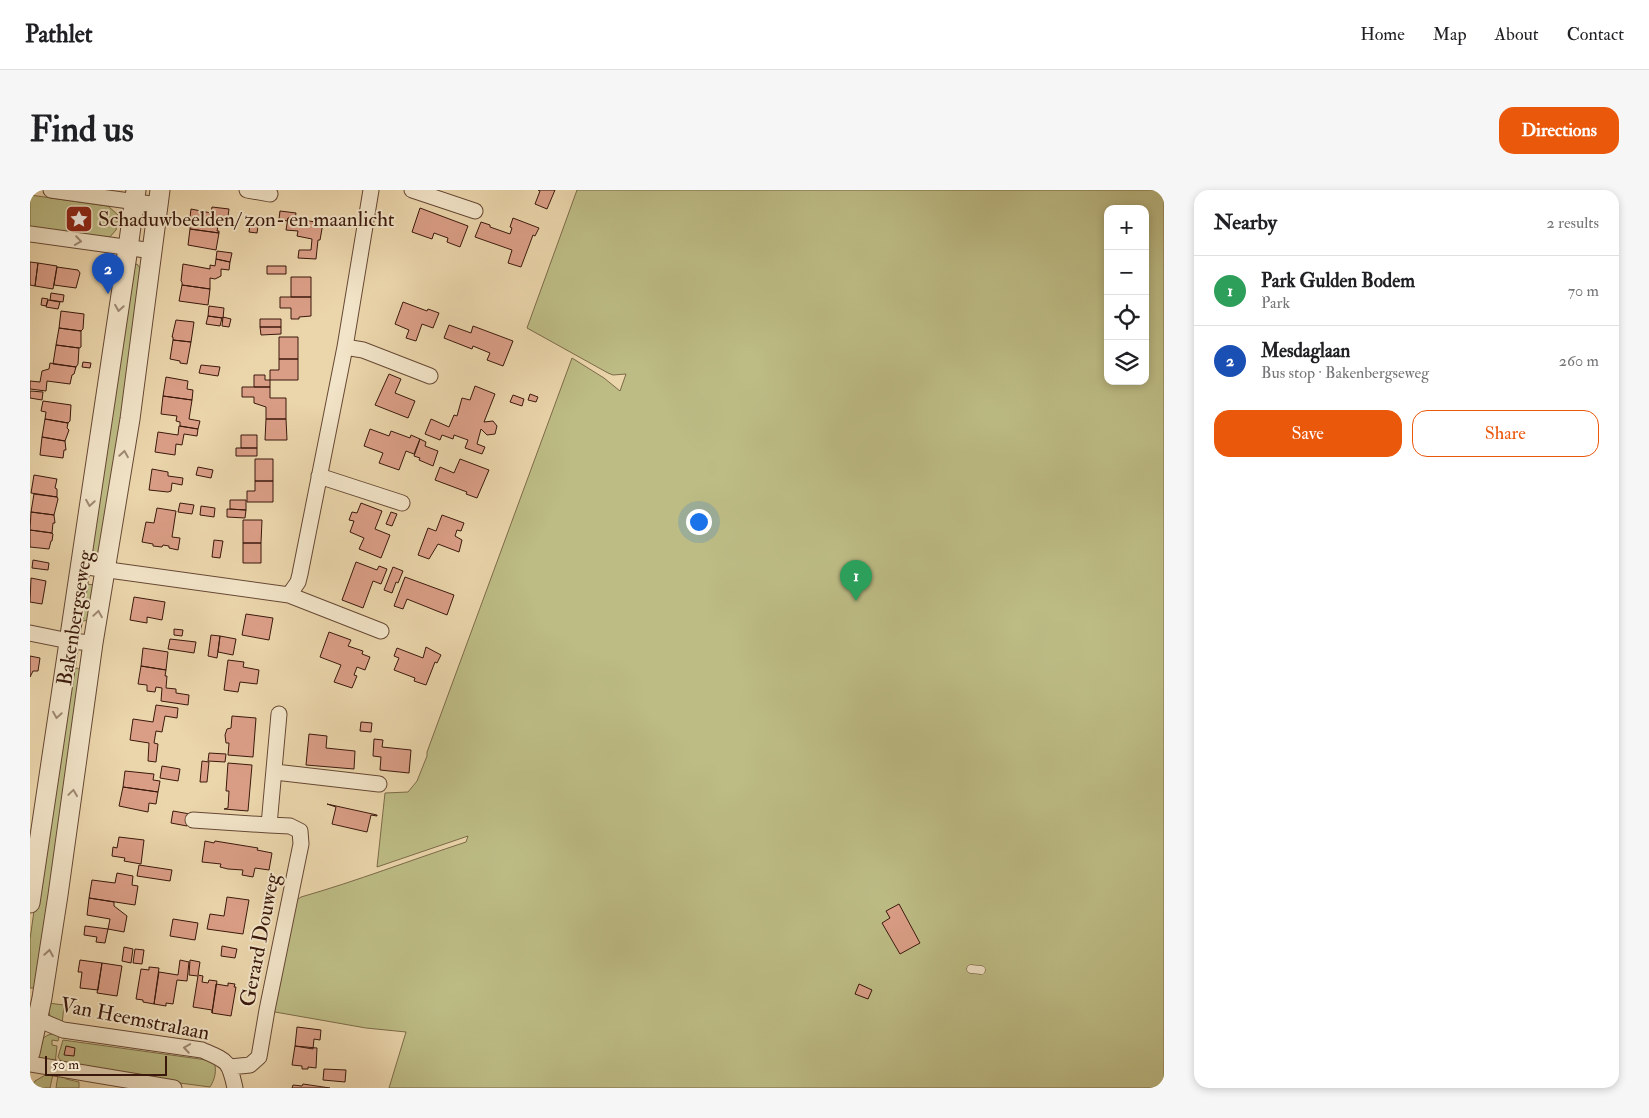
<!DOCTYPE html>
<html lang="en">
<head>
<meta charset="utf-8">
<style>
  :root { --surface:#fff; --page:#f6f6f6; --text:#202124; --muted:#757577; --line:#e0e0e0; --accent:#ea580c }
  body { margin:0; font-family:"IM FELL Double Pica",serif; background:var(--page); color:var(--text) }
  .controls { position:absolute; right:15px; top:15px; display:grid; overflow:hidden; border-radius:10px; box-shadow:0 2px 8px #0003 }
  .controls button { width:45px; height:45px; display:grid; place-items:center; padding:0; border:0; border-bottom:1px solid var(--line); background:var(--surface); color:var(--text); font:25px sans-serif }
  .scale { position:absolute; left:15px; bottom:12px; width:122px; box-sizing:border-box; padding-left:5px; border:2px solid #3a190c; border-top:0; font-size:14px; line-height:18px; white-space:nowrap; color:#3a190c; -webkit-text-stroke:4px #f2e4c8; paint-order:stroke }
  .you { position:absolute; left:668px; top:331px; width:18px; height:18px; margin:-12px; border:4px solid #fff; border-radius:50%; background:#1a73e8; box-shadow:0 0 0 8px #1a73e833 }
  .badge { display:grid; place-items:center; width:32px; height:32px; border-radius:50%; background:var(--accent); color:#fff; font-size:16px; font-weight:700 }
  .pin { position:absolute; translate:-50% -41px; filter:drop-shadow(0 1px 2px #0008) }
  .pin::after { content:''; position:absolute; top:26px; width:18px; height:15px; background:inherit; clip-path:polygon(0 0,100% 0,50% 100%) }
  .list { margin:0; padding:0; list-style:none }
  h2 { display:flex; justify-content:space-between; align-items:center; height:65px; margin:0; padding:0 20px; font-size:21px }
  h2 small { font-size:16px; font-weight:400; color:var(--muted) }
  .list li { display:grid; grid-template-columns:32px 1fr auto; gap:15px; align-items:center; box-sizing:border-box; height:70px; padding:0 20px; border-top:1px solid var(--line) }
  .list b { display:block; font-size:19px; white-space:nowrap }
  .list p { margin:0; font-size:16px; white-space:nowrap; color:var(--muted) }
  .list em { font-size:16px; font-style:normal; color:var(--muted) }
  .actions { display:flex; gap:10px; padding:15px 20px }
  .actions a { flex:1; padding:11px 0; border:1px solid var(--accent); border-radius:15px; text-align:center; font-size:18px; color:var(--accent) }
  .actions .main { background:var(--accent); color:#fff }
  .icon { flex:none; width:28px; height:28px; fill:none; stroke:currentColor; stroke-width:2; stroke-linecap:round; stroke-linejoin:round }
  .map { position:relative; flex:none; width:1134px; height:898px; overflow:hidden; border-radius:15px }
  header { display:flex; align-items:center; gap:30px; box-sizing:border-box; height:70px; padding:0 25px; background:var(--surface); border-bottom:1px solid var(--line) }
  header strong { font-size:24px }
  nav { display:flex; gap:28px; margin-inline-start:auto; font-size:18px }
  .intro { display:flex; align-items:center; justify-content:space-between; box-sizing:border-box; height:120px; padding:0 30px }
  h1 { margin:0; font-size:35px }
  .button { padding:12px 22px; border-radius:15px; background:var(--accent); color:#fff; font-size:18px; font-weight:700 }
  main { display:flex; gap:30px; padding:0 30px }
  aside { flex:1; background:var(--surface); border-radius:15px; box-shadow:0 2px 8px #0003 }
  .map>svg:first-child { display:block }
  .green { fill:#bdbc85; stroke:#7c6a48; fill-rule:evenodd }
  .building { fill:#da9e86; stroke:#3a190c }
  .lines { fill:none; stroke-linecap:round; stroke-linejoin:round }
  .service-casing { stroke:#664834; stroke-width:9 }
  .minor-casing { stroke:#664834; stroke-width:17 }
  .tertiary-casing { stroke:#664834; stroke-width:21 }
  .service { stroke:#f2e4c8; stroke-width:8 }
  .minor { stroke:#f2e4c8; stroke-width:15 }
  .tertiary { stroke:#f2e4c8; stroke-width:19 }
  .oneway { stroke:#9f8973 }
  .labels { text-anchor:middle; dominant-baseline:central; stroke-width:4; stroke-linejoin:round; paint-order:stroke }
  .poi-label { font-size:21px; fill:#3a190c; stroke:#f2e4c8; text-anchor:start }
  .street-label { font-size:21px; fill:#3a190c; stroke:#f2e4c8 }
</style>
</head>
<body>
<header>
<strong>Pathlet</strong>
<nav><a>Home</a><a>Map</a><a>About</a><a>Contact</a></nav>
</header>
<div class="intro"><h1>Find us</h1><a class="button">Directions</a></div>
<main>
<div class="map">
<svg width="1134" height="898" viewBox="0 0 1134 898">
  <rect width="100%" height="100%" fill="#ebd5ab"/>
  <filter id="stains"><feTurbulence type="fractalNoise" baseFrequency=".004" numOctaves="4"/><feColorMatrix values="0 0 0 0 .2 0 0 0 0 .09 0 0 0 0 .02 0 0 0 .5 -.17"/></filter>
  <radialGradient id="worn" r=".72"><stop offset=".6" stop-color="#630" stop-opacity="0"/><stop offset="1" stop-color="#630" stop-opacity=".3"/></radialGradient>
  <path class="green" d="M547,0H1134V898H359L376,842L336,838L245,822L240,819L264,712L271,707C327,691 381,670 436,652L438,646L347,677L355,603L378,602L387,591L397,566V562L542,168L574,188L590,201L596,184L583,185L578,183L497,138ZM1078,19H1115V191H1078Z
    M0,5L78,16L88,25L86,40L79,48L0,37Z
    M107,74L113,82L75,354L67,363L62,360L100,76Z
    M55,394L67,395L60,430L53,431L49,425Z
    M47,478L51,480L5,798H0V749L38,483L42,479Z
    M18,813L34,815L32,835L21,829L18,819Z
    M22,844L29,845L28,851L22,850V855L27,856L25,874L9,868L8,862L10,850L18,845Z
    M33,850L184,871C187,881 185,889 180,897L44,879L35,876L28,867Z
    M17,884H23L20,898H1L5,891Z
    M28,885H32L36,889L49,892V898H26Z"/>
  <path class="building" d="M508,0H525L517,19L505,14L510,1Z
    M182,17L199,19L197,33L189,32L187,41H189V43L160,39V36H159L161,19L181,23Z
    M390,18L438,36L430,57L417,52L418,48L404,43L402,49L382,42Z
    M250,21L266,23L265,29L258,28L257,31L249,29Z
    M221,28L229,29L227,43L219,42Z
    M258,28L293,33L290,50H288L286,69L268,68L269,60H281L282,49L267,46L268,41L256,40Z
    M483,28L509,38L505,46L503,45L491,77L478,73L482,60L445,47L451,32L460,35V37L480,44L482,38L480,37Z
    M160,39L189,43L186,60L158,55Z
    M187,61L202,63L200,72L186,69Z
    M186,69L200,72L199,80L191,79V86L185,89L180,88V99L152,95V92L151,91L153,74L180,79V75L185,76Z
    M0,72L8,73L5,96L0,95Z
    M8,73L27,76L23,99L5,96Z
    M237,76H256V84H237Z
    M27,77L48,80L50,83L46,98L24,95Z
    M261,87H281V107H261Z
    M152,95L180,99L178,115L149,111Z
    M21,103L34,105L33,112L20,110Z
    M250,107H281V126L269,127V129H261V118H250Z
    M12,108L18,109L16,116L11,115Z
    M18,110L30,112L28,119L16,117Z
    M373,112L397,121L398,119L409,123L403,138L392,134L386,151L376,148L379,140L365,134Z
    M179,116L194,118L193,128L178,126Z
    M31,121L54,124L53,139L51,141L29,138Z
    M178,126L192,128L190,136L176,134Z
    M193,127L201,129L199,137L192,136Z
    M230,129H251V137H230Z
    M146,130L164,132L161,152L143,150V147H142Z
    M419,135L441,143L443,136L483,151L473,176L457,170L460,163L443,156L442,159L414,148Z
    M230,137H251V144L231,145Z
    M29,138L51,141V157L49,158L26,155Z
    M249,147H268V169H249Z
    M143,150L161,152L157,174L150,173V171L140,169Z
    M26,155L49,158L48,174L46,177L23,174Z
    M249,169H268V190H240V180H249Z
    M53,172L61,173L60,178L52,177Z
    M20,173L46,177L44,184L42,185L40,194L17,191L16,201L0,199V191L10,192L12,181L19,179Z
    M171,175L190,177L188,186L169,183Z
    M359,184L371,189L365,203L385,211L378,228L345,215Z
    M224,185H235V190H240V197H224Z
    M136,187L158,191L157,199L163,200L162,210L133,206Z
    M445,196L465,204L454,232L463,231L467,236L465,244L457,245L451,239L447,254L455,257L452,264L435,258L438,250L424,245L423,249L412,245L410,250L395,244L401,229L419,237L424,225L427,226L432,208L440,210Z
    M212,197H240V208H256V229H236V217L224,213V207H212Z
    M0,201L13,202L12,210L0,208Z
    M500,204L508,207L506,212L498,210Z
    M483,205L494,209L492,216L480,212Z
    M133,206L162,210L159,229L170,231L168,239L150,236V232L146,231L147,226L131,224Z
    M13,211L41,215L40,231L38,233L15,229L16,222L11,221Z
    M15,229L38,233L37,238L39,240L35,251L12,247Z
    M236,229H256L257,250H235Z
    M149,236L168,239L167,246L154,244L152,255L146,254L145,265L125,262L128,242L148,245Z
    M340,239L359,246L361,241L380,248L381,245L390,249L384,264L376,261L369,280L349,273L353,263L334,256Z
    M211,245H227V258H211Z
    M12,247L35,251L36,260H34L33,268L10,265Z
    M390,249L396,252L395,256L408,261L403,276L389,270L390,268L384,266Z
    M206,258H227V266H206Z
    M225,269H243V291H225Z
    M430,269L459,280L447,308L436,304L437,302L405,290L410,277L424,283Z
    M168,277L183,280L181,288L166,285Z
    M122,279L138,282V286L153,288L152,295L142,293L141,301L138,302L119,300Z
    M4,285L27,289L25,298L27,299V307L1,303Z
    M225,291H243V312H217V301H225Z
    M4,304L27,307L28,309L24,325L1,322Z
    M200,310H216V320L200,319Z
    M150,313L164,315L162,324L148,322Z
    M331,313L352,321L345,339L360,345L351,368L329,359L334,348L320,342L324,331L319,330L322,322L327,323Z
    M171,316L185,318L184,327L170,325Z
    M127,318L146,321L142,347L150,348L148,360L139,358V356L133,355L132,357L123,356V354L112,352L116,332L124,333Z
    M197,319L216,320L215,328L197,327Z
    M1,322L24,325L25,333H23L22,343L0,340Z
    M361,322L367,324L362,336L356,334Z
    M412,325L434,333L431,341L427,340L425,346L432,350L429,362L408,354L399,369L388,365L398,338L406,341Z
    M213,330H232L231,353H213Z
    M0,340L22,343L23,344L22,351H21L19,359L0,357Z
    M184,350L193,351L190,368L182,367Z
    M213,353H231V373H213Z
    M3,370L19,373L18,380L2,378Z
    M326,372L347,380L349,376L357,379L351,394L343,391L333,418L312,410Z
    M363,377L373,381L368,393L366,392L362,403L354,400Z
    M375,387L424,405L417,425L377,409L373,419L364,416Z
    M1,388L16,391L12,414L0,412Z
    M104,407L135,412L132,430L117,427V433L100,430Z
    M216,424L243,428L239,450L212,445Z
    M144,439L153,440L152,446L144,445Z
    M299,442L321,450L318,456L333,461L332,464L340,467L335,480L327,477L324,485L327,486L322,498L304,492L311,475L290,467Z
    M181,445L190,446L187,468L178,466Z
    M190,446L206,449L203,465L188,462Z
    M140,449L166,452L164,463L138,459Z
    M396,457L411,465L407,473L405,472L396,495L384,491L385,488L364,480L369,468L364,466L367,458L393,468Z
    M113,458L138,462L136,480L111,476Z
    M0,466L10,468L8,481H3L0,487Z
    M198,470L214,472L213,477L229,480L227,494L210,492L208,502L194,500Z
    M111,476L136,480L135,486H137L136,498L146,499V503L159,505L158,515L131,511L132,498L126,497L125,502L117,501V495L108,494Z
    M126,515L148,518L147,528L135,526L132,542L126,541L124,553L128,554L126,572L118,571L119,553L100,550L103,529L123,532Z
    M202,526L226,528L223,567L198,565L199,553H196L195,545L197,539L201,538Z
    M331,532L342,533L341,542L330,541Z
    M279,544L297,546L296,558L325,561L324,579L276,575Z
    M344,549L353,550L352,557L381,560L379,583L350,580L351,567L343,566Z
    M179,563L196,564L195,572L178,571Z
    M172,571L179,572L177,592H170Z
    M198,573L222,575L218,621L194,619L198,618L199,601H196Z
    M132,576L150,579L148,591L130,588Z
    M95,581L124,584L123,590L130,591L128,602L93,597Z
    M93,597L128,602L126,614L119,613L118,622L89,616Z
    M297,614L347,625V626L341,625L337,642L302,634L306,617Z
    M143,621L160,624L157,636L141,633Z
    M89,647L114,650L111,674L94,671L95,668L82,666L83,657L87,658Z
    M175,651L184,653L185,651L228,658L227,660L242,663L239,680L225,678L223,687L212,685L213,680L198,679L190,677L191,674L172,672Z
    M109,675L142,680L140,691L107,686Z
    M87,683L103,686L102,695L108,696L105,715L59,708L62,690L85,693Z
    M197,707L219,710L213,744L177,739L180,724L194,726Z
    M59,708L84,712V716L97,726L94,742L78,739L80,729L57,725Z
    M869,714L890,753L870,764L852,733L860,728L856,721Z
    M143,729L168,733L165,750L140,746Z
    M55,736L78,739L75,753L66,752L67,747L54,745Z
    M192,756L207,759L205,768L191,766Z
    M94,757L103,759L101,773L92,771Z
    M105,759L114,760L112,774L103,773Z
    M50,770L72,773L68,800L50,798L52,782H48Z
    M150,770L159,772L157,791L147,790L143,814L136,813V816L124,814L129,782L148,785Z
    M160,770L170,772L168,785L173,786L172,792L178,793L179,790L187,791L182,823V820L163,817L168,786L159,785Z
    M72,773L92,776L87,806L67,803Z
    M119,777L129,778L124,814L113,812V810L106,809L111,779L119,780Z
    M198,793L205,794L204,797H206L201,826L182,823L186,794L198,796Z
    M829,794L842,800L838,809L825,804Z
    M267,837L291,840L290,850L284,849L283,859L265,856Z
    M36,856L45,858L44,866L34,865Z
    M265,856L287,858L286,878L278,877V879H272V876L262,875Z
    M294,879L316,880L315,892L293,890Z
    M273,894L300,898H262L263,895L272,896Z"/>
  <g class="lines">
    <g class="service-casing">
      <path id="service" d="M941,779L951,780"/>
    </g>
    <g class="minor-casing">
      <path id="minor" d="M21,0L128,15
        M217,0L240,4
        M382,0L445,21
        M0,44L123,61
        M315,157L333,160L400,186
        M289,286L372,313
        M50,376L259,405L351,441
        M259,405L268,392L270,384L315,157L341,0
        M0,443L39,451L63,453
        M245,582L349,594
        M163,630L239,635
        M7,829L33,840L172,860C197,871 199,870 205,898
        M0,874L144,898
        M200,877L220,875L229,867L237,820L271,654L270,641L260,636L239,635L249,524"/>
    </g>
    <g class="tertiary-casing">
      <path id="tertiary" d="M0,713L98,58L106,0
        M0,863L12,808L28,705L63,453L100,229L130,0"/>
    </g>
    <use href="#service" class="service"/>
    <use href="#minor" class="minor"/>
    <use href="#tertiary" class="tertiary"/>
  </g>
  <defs><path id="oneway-chevron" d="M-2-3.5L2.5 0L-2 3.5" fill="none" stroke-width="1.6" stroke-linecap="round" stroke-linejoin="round" transform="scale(1.25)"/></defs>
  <g class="oneway">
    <use href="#oneway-chevron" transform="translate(48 51) rotate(8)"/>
    <use href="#oneway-chevron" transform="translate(89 118) rotate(99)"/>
    <use href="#oneway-chevron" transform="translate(94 264) rotate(-81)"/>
    <use href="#oneway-chevron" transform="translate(60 313) rotate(99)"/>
    <use href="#oneway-chevron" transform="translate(68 424) rotate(-81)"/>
    <use href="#oneway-chevron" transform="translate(27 525) rotate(99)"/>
    <use href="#oneway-chevron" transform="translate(43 603) rotate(-82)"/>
    <use href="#oneway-chevron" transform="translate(19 763) rotate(-81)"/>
    <use href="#oneway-chevron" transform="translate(157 858) rotate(-171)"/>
  </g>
  <defs>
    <g id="sight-square" transform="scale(1.4375)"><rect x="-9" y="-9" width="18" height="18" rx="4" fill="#8f2418" stroke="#f2e4c8"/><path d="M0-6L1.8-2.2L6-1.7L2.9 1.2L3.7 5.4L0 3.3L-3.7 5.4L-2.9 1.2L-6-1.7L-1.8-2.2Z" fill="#fff"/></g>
  </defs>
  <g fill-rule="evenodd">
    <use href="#sight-square" x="49" y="29"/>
  </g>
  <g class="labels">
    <g class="poi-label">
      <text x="68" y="29">Schaduwbeelden/ zon- en maanlicht</text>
    </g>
    <g class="street-label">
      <text transform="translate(45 428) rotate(-81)">Bakenbergseweg</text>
      <text transform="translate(230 750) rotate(-79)">Gerard Douweg</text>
      <text transform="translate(105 829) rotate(11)">Van Heemstralaan</text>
    </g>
  </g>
  <rect width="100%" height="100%" filter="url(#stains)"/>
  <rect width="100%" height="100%" fill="url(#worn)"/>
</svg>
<div class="controls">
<button>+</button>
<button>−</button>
<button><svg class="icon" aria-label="locate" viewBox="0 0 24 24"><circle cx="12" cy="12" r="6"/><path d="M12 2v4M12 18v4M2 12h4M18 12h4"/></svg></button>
<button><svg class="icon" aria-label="layers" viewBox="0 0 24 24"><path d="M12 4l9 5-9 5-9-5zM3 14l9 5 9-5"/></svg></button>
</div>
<div class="scale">50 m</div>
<div class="you"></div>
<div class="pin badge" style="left:826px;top:411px;background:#2e9e5b">1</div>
<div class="pin badge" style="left:78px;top:104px;background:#1a4fb4">2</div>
</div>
<aside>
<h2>Nearby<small>2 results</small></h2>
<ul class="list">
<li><span class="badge" style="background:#2e9e5b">1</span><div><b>Park Gulden Bodem</b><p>Park</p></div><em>70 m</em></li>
<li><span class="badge" style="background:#1a4fb4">2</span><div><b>Mesdaglaan</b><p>Bus stop · Bakenbergseweg</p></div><em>260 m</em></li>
</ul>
<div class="actions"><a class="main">Save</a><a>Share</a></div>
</aside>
</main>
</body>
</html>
